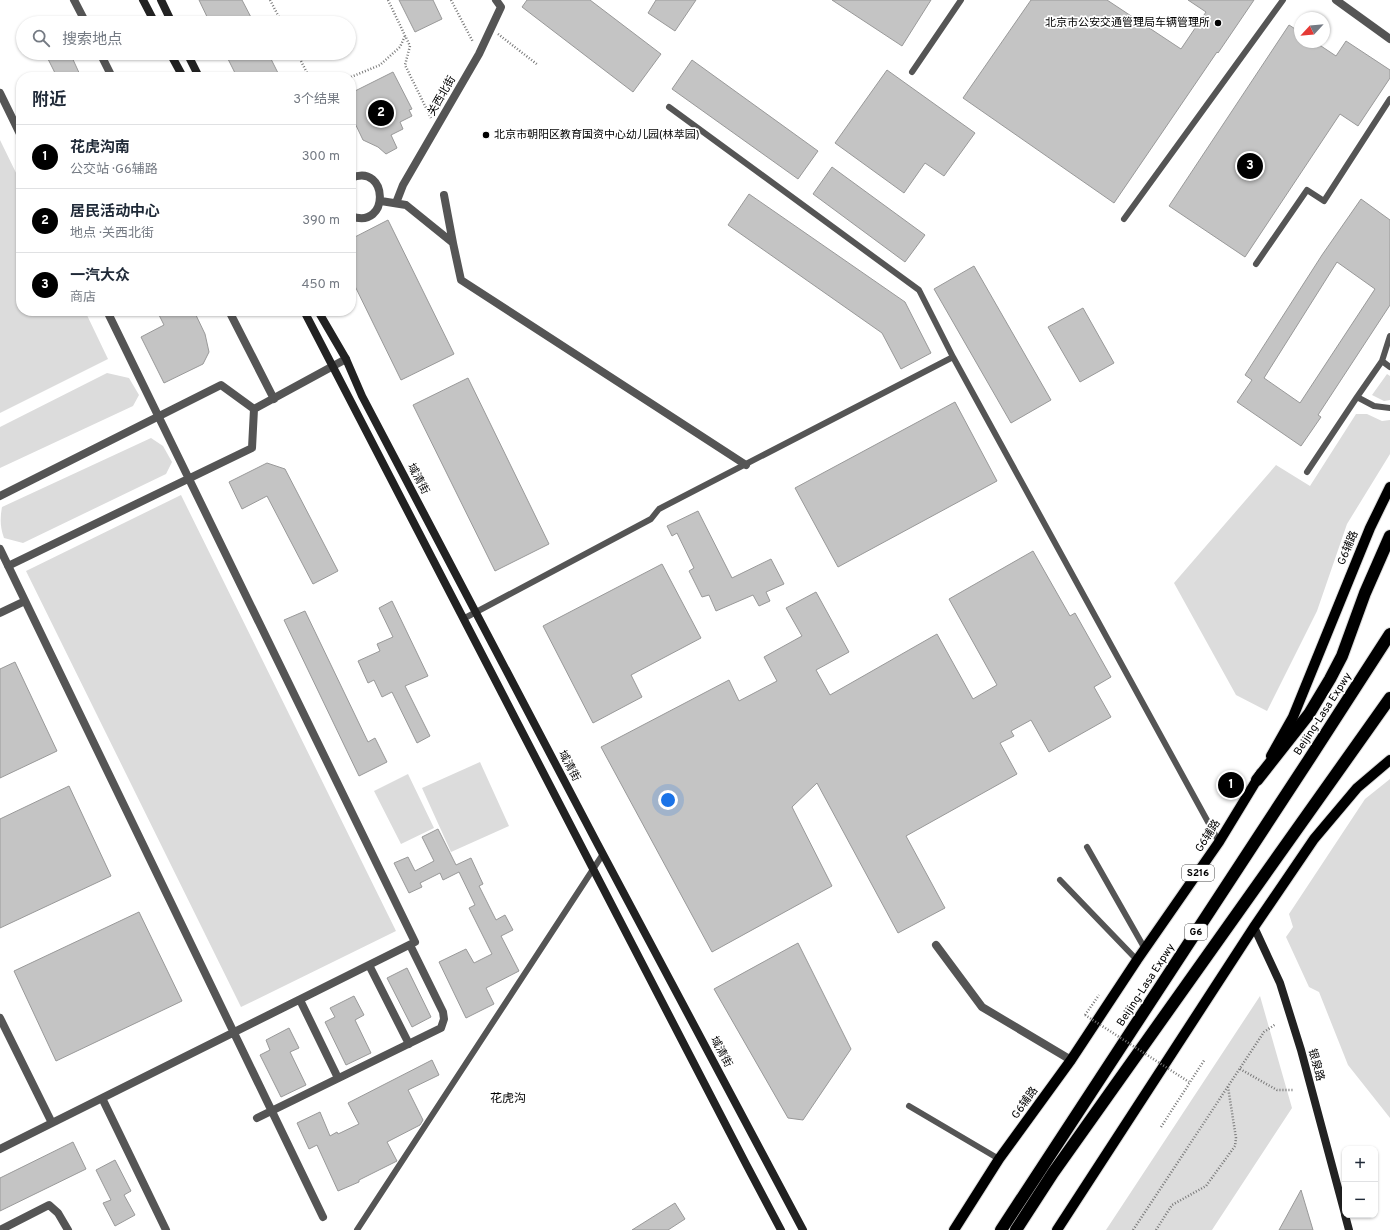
<!DOCTYPE html>
<html lang="zh">
<head>
<meta charset="utf-8">
<style>
  :root { --surface:#fff; --page:#f6f6f7; --text:#1f2937; --muted:#747a83; --line:#e0e1e3; --accent:#000 }
  body { margin:0; font-family:Overpass,"Noto Sans SC",sans-serif; background:var(--page); color:var(--text) }
  .controls { position:absolute; right:12px; bottom:12px; display:grid; overflow:hidden; border-radius:8px; box-shadow:0 1px 3px #0004 }
  .controls button { width:36px; height:36px; display:grid; place-items:center; padding:0; border:0; border-bottom:1px solid var(--line); background:var(--surface); color:var(--text); font:20px sans-serif }
  .compass { position:absolute; left:1294px; top:12px; width:36px; height:36px; border-radius:50%; background:var(--surface); box-shadow:0 1px 3px #0004; rotate:244deg }
  .you { position:absolute; left:668px; top:800px; width:14px; height:14px; margin:-10px; border:3px solid #fff; border-radius:50%; background:#1a73e8; box-shadow:0 0 0 6px #1a73e833 }
  .badge { display:grid; place-items:center; width:26px; height:26px; border-radius:50%; background:var(--accent); color:#fff; font-size:13px; font-weight:700 }
  .pin { position:absolute; translate:-50% -50%; border:2px solid #fff; box-shadow:0 1px 4px #0006 }
  .list { margin:0; padding:0; list-style:none }
  h2 { display:flex; justify-content:space-between; align-items:center; height:52px; margin:0; padding:0 16px; font-size:17px }
  h2 small { font-size:13px; font-weight:400; color:var(--muted) }
  .list li { display:grid; grid-template-columns:26px 1fr auto; gap:12px; align-items:center; box-sizing:border-box; height:64px; padding:0 16px; border-top:1px solid var(--line) }
  .list b { display:block; font-size:15px; white-space:nowrap }
  .list p { margin:0; font-size:13px; white-space:nowrap; color:var(--muted) }
  .list em { font-size:13px; font-style:normal; color:var(--muted) }
  .icon { flex:none; width:22px; height:22px; fill:none; stroke:currentColor; stroke-width:2; stroke-linecap:round; stroke-linejoin:round }
  .map { position:relative; flex:none; width:1390px; height:1230px; overflow:hidden }
  .search { position:absolute; background:var(--surface); box-shadow:0 1px 3px #0004; left:16px; top:16px; width:340px; height:44px; display:flex; align-items:center; gap:10px; box-sizing:border-box; padding:0 14px; border-radius:22px; color:var(--muted); font-size:15px }
  .panel { position:absolute; background:var(--surface); box-shadow:0 1px 3px #0004; left:16px; top:72px; width:340px; height:244px; border-radius:16px }
  .map>svg:first-child { display:block }
  .green { fill:#dcdcdc }
  .building { fill:#c4c4c4; stroke:#999; fill-rule:evenodd }
  .lines { fill:none; stroke-linecap:round; stroke-linejoin:round }
  .primary-casing { stroke:#dbdbdb; stroke-width:12 }
  .highway-casing { stroke:#dbdbdb; stroke-width:14 }
  .path { stroke:#777; stroke-width:2.5; stroke-dasharray:1 2; stroke-linecap:butt }
  .lane { stroke:#555; stroke-width:6 }
  .street { stroke:#555; stroke-width:8 }
  .secondary { stroke:#222; stroke-width:8 }
  .primary { stroke:#000; stroke-width:10 }
  .highway { stroke:#000; stroke-width:12 }
  .path-bridge { stroke:#777; stroke-width:2.5; stroke-dasharray:1 2; stroke-linecap:butt }
  .poi-dot { fill:#000; stroke:#fff; stroke-width:1.5 }
  .labels { text-anchor:middle; dominant-baseline:central; stroke-width:3.5; stroke-linejoin:round; paint-order:stroke }
  .shield { fill:#fff; stroke:#4c4c4c; stroke-width:1 }
  .shield-label { font-size:10px; font-weight:bold; fill:#000 }
  .poi-label { font-size:11px; fill:#000; stroke:#fff; text-anchor:end }
  .street-label { font-size:11px; fill:#000; stroke:#fff }
  .neighbourhood-label { font-size:12px; fill:#000; stroke:#fff }
</style>
</head>
<body>
<div class="map">
<svg width="1390" height="1230" viewBox="0 0 1390 1230">
  <rect width="100%" height="100%" fill="#fff"/>
  <path class="green" d="M0,140L21,183V311H85L108,359L0,413Z
    M107,373L129,378L139,395L133,406L0,468V427Z
    M1387,374L1390,376V400L1384,401L1372,395Z
    M1356,414H1367L1382,421L1390,420V454L1347,524L1317,611L1267,711L1236,695L1174,583L1276,465L1310,486Z
    M151,438L163,446L172,462L166,474L23,543L4,538C0,527 0,518 2,507Z
    M181,495L396,931L241,1007L26,571Z
    M480,762L509,826L451,852L422,788Z
    M408,774L434,828L401,844L374,791Z
    M1390,779V1118L1348,1065L1319,992L1309,987L1286,937L1293,927L1289,914L1365,799Z
    M1260,996L1292,1108L1212,1230H1106Z"/>
  <path class="building" d="M199,0H242L254,23H210Z
    M399,0H433L442,19L415,32Z
    M527,0H590L661,54L633,92L522,7Z
    M656,0H696L675,31L648,13Z
    M832,0H931L902,46Z
    M1031,0H1107L1181,49L1206,12L1188,0H1254L1218,53L1217,52L1114,203L963,98Z
    M1289,25L1300,32V42H1315L1336,56L1346,41L1390,70V78L1358,126L1340,114L1245,257L1169,206Z
    M45,53H70L81,77H57Z
    M225,53H268L280,77H237Z
    M692,60L818,151L798,179L672,89Z
    M887,70L975,133L944,176L925,163L904,193L835,143Z
    M393,72L412,109L409,110L412,116L400,122L403,129L391,135L397,148L386,154L378,147L363,140L351,115V93Z
    M832,167L925,235L905,262L813,194Z
    M749,194L905,302L931,353L901,369L882,333L728,225Z
    M1361,199L1390,220V305L1318,415L1321,417L1301,446L1237,402L1252,380L1245,375L1322,255ZM1337,262L1375,289L1300,403L1264,378Z
    M388,220L454,354L401,380L351,278V239Z
    M974,266L1051,400L1011,423L934,289Z
    M1083,308L1114,363L1080,382L1048,327Z
    M157,311H194L205,334L209,352L203,364L164,383L141,337L164,325Z
    M468,378L549,544L495,571L413,405Z
    M955,402L997,481L838,567L795,488Z
    M267,463L285,469L338,571L313,584L267,496L242,509L229,482Z
    M698,511L732,578L771,559L784,584L766,592L770,601L759,606L753,595L716,611L709,595L702,597L689,571L694,568L677,533L672,536L667,526Z
    M1033,551L1070,616L1075,613L1111,677L1094,687L1111,717L1049,752L1031,720L1011,731L1014,736L1000,743L1017,774L906,836L945,908L898,933L817,783L792,807L832,886L712,952L601,747L729,680L739,701L777,681L764,657L802,636L786,608L816,592L849,652L816,670L830,695L937,634L973,699L997,685L949,599Z
    M662,564L701,638L631,675L642,697L593,723L543,626Z
    M392,601L428,676L405,686L430,736L417,743L392,692L382,697L374,680L368,683L358,661L380,651L377,644L393,637L379,608Z
    M305,611L368,742L375,738L387,762L359,776L284,620Z
    M15,662L57,751L0,778V669Z
    M69,786L111,876L0,928V819Z
    M438,829L456,865L471,858L483,884L479,886L496,920L505,915L513,930L501,936L519,971L486,988L494,1004L466,1018L439,962L466,949L474,963L492,954L469,908L475,905L459,872L443,880L440,873L420,883L422,887L409,893L394,863L408,857L415,871L434,861L422,837Z
    M139,912L182,1001L56,1061L14,971Z
    M798,943L851,1049L803,1120L788,1118L714,989Z
    M407,968L431,1017L412,1027L387,978Z
    M354,996L364,1015L355,1020L371,1053L346,1065L325,1022L335,1017L330,1008Z
    M289,1028L299,1048L290,1052L306,1085L281,1097L260,1055L270,1050L266,1040Z
    M432,1060L439,1075L408,1090L423,1120L420,1125L387,1142L397,1161L359,1180V1182L338,1191L317,1145L309,1149L297,1123L320,1112L330,1136L337,1132L338,1134L359,1124L348,1103Z
    M73,1142L86,1169L0,1211V1178Z
    M115,1160L131,1191L124,1195L135,1215L115,1226L103,1203L111,1200L96,1170Z
    M1301,1190L1313,1230H1279Z
    M675,1203L685,1219L668,1230H632Z"/>
  <g class="lines">
    <g class="primary-casing">
      <path id="primary" d="M1271,756L1293,717L1370,528L1390,487
        M954,1230L999,1159L1071,1060L1137,960L1219,842L1261,773
        M1057,1230L1254,927L1314,839L1357,788L1390,760"/>
    </g>
    <g class="highway-casing">
      <path id="highway" d="M1257,780L1309,714L1330,679L1342,656L1365,593L1390,536
        M1001,1230L1308,761L1390,634
        M1016,1230L1053,1173L1390,698"/>
    </g>
    <path class="path" d="M270,0L282,23
      M388,0L410,46L405,65L431,118
      M451,0L473,42
      M498,34L538,65
      M297,53L309,77
      M308,74L325,77
      M351,77L380,65L400,47L405,36
      M351,161L354,168
      M1085,1015L1099,995
      M1240,1069L1277,1090H1294
      M1161,1127L1205,1059
      M1133,1230L1264,1032L1276,1024
      M1156,1230L1172,1205L1206,1186L1235,1146L1236,1138L1228,1087"/>
    <path class="lane" d="M912,72L961,0
      M669,107L919,290L953,357
      M1124,219L1283,0
      M1256,264L1307,190L1324,201L1390,99
      M1382,361L1390,336
      M1390,367L1382,361L1357,397L1374,406L1390,408
      M1307,472L1357,397
      M463,619L651,519L659,509L953,357L1219,842
      M1087,847L1145,949
      M1060,880L1137,960
      M909,1106L999,1159
      M357,1230L603,854"/>
    <path class="street" d="M74,0L86,23
      M1336,0L1390,39
      M100,53L112,77
      M0,93L21,136
      M351,178C389,162 390,231 351,216
      M444,195L453,243
      M381,201L406,205L453,243L461,280L746,465
      M396,203L403,185L479,54L501,7L496,0
      M229,311L274,399
      M254,409L346,359
      M0,496L221,385L254,409
      M0,549L323,1217
      M8,566L252,448L254,409
      M0,613L25,601
      M936,945L982,1007L1071,1060
      M369,965L409,1044
      M300,1000L338,1078
      M0,1018L52,1123
      M102,1098L166,1230
      M257,1118L441,1028L444,1019L443,1012L410,945
      M0,1149L415,942L107,311
      M0,1230L49,1205L58,1213L68,1230"/>
    <path class="secondary" d="M143,0L155,23
      M161,0L172,23
      M170,53L183,77
      M187,53L199,77
      M304,311L746,1164L781,1230
      M318,311L346,359L362,396L597,843L803,1230
      M1254,927L1280,983L1301,1050L1345,1214
      M1345,1215L1349,1230"/>
    <use href="#primary" class="primary"/>
    <use href="#highway" class="highway"/>
    <path class="path-bridge" d="M1085,1015L1189,1082"/>
  </g>
  <g class="poi-dot">
    <circle cx="1218" cy="23" r="4"/>
    <circle cx="486" cy="135" r="4"/>
  </g>
  <g class="labels">
    <g class="shield">
      <rect x="1182" y="865" width="32" height="16" rx="3"/>
      <rect x="1185" y="924" width="22" height="16" rx="3"/>
    </g>
    <g class="shield-label">
      <text x="1198" y="873">S216</text>
      <text x="1196" y="932">G6</text>
    </g>
    <g class="poi-label">
      <text x="1210" y="23">北京市公安交通管理局车辆管理所</text>
      <text x="494" y="135" text-anchor="start">北京市朝阳区教育国资中心幼儿园(林萃园)</text>
    </g>
    <g class="street-label">
      <text transform="translate(442 96) rotate(-60)">关西北街</text>
      <text transform="translate(418 479) rotate(62)">域清街</text>
      <text transform="translate(1348 548) rotate(-67)">G6辅路</text>
      <text transform="translate(1323 714) rotate(-57)">Beijing-Lasa Expwy</text>
      <text transform="translate(569 766) rotate(62)">域清街</text>
      <text transform="translate(1208 836) rotate(-57)">G6辅路</text>
      <text transform="translate(1146 985) rotate(-57)">Beijing-Lasa Expwy</text>
      <text transform="translate(721 1052) rotate(62)">域清街</text>
      <text transform="translate(1316 1065) rotate(75)">银泉路</text>
      <text transform="translate(1025 1103) rotate(-54)">G6辅路</text>
    </g>
    <g class="neighbourhood-label">
      <text x="508" y="1099">花虎沟</text>
    </g>
  </g>
</svg>
<div class="controls">
<button>+</button>
<button>−</button>
</div>
<svg class="compass" viewBox="-18 -18 36 36"><path d="M0-13l5 13h-10z" fill="#e53935"/><path d="M0 13l5-13h-10z" fill="#747a83"/></svg>
<div class="you"></div>
<div class="pin badge" style="left:1231px;top:785px">1</div>
<div class="pin badge" style="left:381px;top:113px">2</div>
<div class="pin badge" style="left:1250px;top:166px">3</div>
<div class="search"><svg class="icon" aria-label="search" viewBox="0 0 24 24"><circle cx="10" cy="10" r="6"/><path d="M15 15l6 6"/></svg>搜索地点</div>
<section class="panel">
<h2>附近<small>3个结果</small></h2>
<ul class="list">
<li><span class="badge">1</span><div><b>花虎沟南</b><p>公交站 · G6辅路</p></div><em>300 m</em></li>
<li><span class="badge">2</span><div><b>居民活动中心</b><p>地点 · 关西北街</p></div><em>390 m</em></li>
<li><span class="badge">3</span><div><b>一汽大众</b><p>商店</p></div><em>450 m</em></li>
</ul>
</section>
</div>
</body>
</html>
